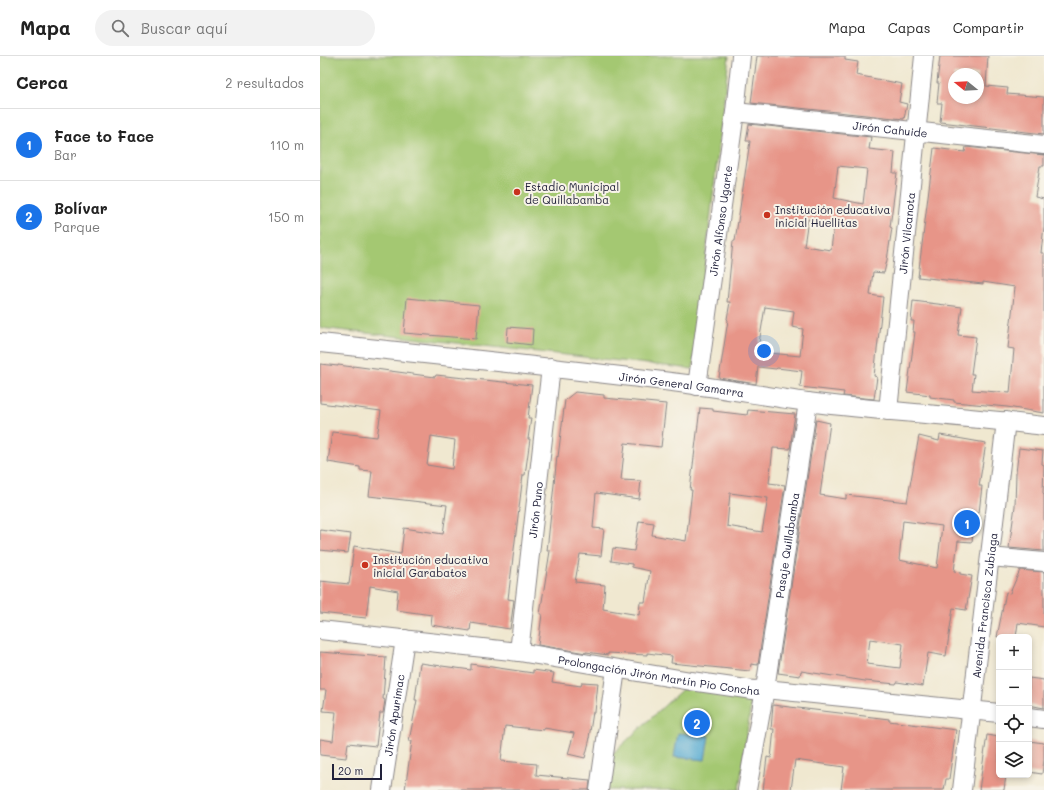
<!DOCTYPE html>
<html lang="es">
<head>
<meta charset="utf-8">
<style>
  :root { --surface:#fff; --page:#f2f2f2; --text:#222; --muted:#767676; --line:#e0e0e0; --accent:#1a73e8 }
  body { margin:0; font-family:Mali,sans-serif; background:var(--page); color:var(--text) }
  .controls { position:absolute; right:12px; bottom:12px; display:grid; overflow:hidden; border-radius:6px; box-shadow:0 2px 6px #0003 }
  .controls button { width:36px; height:36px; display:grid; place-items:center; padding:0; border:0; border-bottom:1px solid var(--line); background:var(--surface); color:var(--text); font:20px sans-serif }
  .compass { position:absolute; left:628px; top:12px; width:36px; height:36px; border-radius:50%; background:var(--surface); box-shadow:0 2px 6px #0003; rotate:288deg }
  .scale { position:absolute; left:12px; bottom:10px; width:50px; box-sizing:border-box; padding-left:4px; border:2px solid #22223b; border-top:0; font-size:11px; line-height:14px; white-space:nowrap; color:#22223b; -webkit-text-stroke:3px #f7f3e8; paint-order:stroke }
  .you { position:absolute; left:444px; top:295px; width:14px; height:14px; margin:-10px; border:3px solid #fff; border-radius:50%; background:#1a73e8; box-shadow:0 0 0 6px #1a73e833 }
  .badge { display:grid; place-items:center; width:26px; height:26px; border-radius:50%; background:var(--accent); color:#fff; font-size:13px; font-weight:700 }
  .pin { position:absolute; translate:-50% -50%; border:2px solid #fff; box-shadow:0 1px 4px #0006 }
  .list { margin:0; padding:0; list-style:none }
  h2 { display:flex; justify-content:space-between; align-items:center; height:52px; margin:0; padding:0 16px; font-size:17px }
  h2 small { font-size:13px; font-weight:400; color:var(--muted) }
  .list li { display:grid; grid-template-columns:26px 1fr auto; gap:12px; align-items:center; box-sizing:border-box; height:72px; padding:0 16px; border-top:1px solid var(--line) }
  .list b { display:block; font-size:15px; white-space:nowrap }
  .list p { margin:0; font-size:13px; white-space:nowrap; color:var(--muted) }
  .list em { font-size:13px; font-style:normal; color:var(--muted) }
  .icon { flex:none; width:22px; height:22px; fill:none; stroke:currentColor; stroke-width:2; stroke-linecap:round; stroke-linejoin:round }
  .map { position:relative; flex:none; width:724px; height:734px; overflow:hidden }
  header { display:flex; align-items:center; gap:24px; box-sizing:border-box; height:56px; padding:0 20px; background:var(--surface); border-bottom:1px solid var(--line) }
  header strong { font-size:19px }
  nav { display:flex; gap:22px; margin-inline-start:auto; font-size:14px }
  .search { width:280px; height:36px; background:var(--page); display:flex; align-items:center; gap:10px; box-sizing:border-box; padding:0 14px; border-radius:22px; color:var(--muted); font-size:15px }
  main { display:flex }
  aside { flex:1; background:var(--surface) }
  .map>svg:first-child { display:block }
  .green { fill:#a4c872; stroke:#637556 }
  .water { fill:#56abd2; stroke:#3c6686 }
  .building { fill:#e79588; fill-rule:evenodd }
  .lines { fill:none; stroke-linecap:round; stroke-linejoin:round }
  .minor-casing { stroke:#898586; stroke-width:20 }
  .minor { stroke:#fff; stroke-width:18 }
  .poi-dot { fill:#c8321e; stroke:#f7f3e8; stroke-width:1.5 }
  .labels { text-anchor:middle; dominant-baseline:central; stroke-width:4; stroke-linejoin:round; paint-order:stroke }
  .street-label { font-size:11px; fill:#22223b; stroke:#f7f3e8 }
  .poi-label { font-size:11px; fill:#22223b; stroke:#f7f3e8; text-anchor:start }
</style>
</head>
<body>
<header>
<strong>Mapa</strong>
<div class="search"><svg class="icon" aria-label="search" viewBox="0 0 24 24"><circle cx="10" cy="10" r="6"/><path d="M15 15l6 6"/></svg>Buscar aquí</div>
<nav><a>Mapa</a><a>Capas</a><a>Compartir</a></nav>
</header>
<main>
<aside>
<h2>Cerca<small>2 resultados</small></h2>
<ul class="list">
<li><span class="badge">1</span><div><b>Face to Face</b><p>Bar</p></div><em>110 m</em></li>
<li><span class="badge">2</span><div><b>Bolívar</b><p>Parque</p></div><em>150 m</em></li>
</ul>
</aside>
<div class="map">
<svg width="724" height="734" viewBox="0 0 724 734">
  <rect width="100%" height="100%" fill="#f7f3e8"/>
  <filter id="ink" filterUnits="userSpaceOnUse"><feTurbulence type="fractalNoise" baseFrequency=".025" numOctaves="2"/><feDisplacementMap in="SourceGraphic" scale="8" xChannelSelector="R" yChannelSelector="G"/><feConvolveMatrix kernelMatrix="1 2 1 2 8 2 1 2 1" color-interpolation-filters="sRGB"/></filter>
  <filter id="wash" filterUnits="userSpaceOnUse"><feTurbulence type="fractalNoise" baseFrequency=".012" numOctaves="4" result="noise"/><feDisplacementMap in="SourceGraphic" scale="16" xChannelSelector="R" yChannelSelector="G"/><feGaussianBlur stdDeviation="0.9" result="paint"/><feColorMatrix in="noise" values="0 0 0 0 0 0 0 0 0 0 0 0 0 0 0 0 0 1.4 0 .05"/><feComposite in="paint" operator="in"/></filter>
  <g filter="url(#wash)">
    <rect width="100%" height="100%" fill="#f0e8d0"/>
    <path class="green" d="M0,0H409L373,313L0,272Z
      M371,625L433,634L419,734H286L290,700Z"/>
    <path class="water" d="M358,677L389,680L385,704L354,701Z"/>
    <g id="blocks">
      <path class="building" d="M437,0H525V4L538,6L536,19L582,28L579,46L587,48L584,63L431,47Z
        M620,0H668L666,30L688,32L687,38L724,41V78L620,66L622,47H617L619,27H617ZM634,18H658V42H634Z
        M429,68L551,81L549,93L575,96L573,117H577L570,171L572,172L567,204L564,217L553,216L550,239L563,241L554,320L557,321L554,343L523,340L524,336L480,331L482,315L457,312L456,313L438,311L436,328L399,322L408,264L407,263L410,246H407L413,185H415L430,85H426ZM518,110L547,113L543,148L514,142ZM488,163L514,168L511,194L484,190ZM445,251L474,255L472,271L483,273L480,300L439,296L440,287H439Z
        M646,91L724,99V110H720L715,141L724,143V170L721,197H724V357L687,351L634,346V344L610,341V339L587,336L595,276H593L594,265H591L593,245L642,251L638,279L656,281L651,318H654L652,334L690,337L694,293L688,292L695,231L663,226V228L598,221L614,92L645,96Z
        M87,242L159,249L156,283L84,277Z
        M188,271L213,273L212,289L187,286Z
        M0,308L18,310V309L33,311V310L115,321L116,319L212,329L208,362H211L208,383H210L205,419H203L188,543L194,544L190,573L151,567L150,575L111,569L112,559L76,554L78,535L50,530L46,562L0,557V525L29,528L34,490L81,498L84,472L123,478L127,449L49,440L52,415L40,414V411L8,406L12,376L57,381L61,355L0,347ZM111,380L135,384L132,413L107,409Z
        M255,336L284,339V342L346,348L341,391L305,387L301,424L321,425L319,443L276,437L273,472L284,473L281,500L260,498L255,526L285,529L283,553L319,559L320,546H325L330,515L312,511V508L291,505L293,492L314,495L319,465L334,467L332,479L366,485L372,434H370L380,352L393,353V355L427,359L428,354L475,358L470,393L453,392L449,427L465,429L438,609L431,608L430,615L351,607L352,600L327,597V599L288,597V599L266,596V597L218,589L222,558H220L230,495H227L237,400L238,401L245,344ZM410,437L448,442L442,476L407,470Z
        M496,364L510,367L500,439L526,443V439L587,446L599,380L619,385L620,379L666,387L659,430H662L659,457H655L652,486L638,485L634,515L640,516V518L652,520L646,554L633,552L626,600L608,597L603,630L577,626L576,628L545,625L481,615L480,620L458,617ZM583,465L622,470L617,512L579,504ZM550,583L583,588L580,612L547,608Z
        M699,392L723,395L722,408L724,409L723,437L724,438V495L689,492L695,450L696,417Z
        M0,474L31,478L28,497L0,494Z
        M700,514L724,516V571L698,567L696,581H677L686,536L690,537Z
        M0,596L66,601L63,643L65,644L63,657H60L56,690L28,687L26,702L0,699V683L13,685L16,656L3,655L6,634H0Z
        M100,607L151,614V608L213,617V614L234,617L232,626L261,630L262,626L278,627L275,656H273L269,682H270L265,702L248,698L254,677L224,672V674L185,670L181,705L217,708L216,719L270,724L269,734H85L92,685H89L97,644H95Z
        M709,622L724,624V652L709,649Z
        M453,649L569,663V665L636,674L629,723H626L624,734H521L524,711L475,704L471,734H443L447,701L451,702L454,673H451Z
        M667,679L679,681V719H686L684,734H659Z
        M709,685L724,687V704L722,718L709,716Z"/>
    </g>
  </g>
  <g filter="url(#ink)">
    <use href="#blocks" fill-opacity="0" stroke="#898586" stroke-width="1"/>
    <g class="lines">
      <g class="minor-casing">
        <g id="minor">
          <path id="s1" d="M415,56L724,89"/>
          <path id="s2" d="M0,287C125,300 250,313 375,329C412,334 450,341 487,346C566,356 645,360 724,370"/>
          <path id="s3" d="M377,330L415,56L421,0"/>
          <path id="s4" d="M568,355L604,0"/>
          <path d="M670,501L724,506"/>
          <path id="s5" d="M0,574L199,596L371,625L433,634L445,633L679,657"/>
          <path id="s6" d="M199,596L231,311"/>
          <path d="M709,661L724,663"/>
          <path id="s7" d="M62,734L85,583"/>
          <path d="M279,734L296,613"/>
          <path id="s8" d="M427,734L445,633L488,346"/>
          <path id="s9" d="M642,734L686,365"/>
        </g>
      </g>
      <use href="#minor" class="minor"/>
    </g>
  </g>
  <g class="poi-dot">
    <circle cx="197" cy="136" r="4"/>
    <circle cx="447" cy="159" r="4"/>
    <circle cx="45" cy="509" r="4"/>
  </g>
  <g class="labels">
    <g class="street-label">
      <text stroke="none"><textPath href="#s1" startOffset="156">Jirón Cahuide</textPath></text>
      <text stroke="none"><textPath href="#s3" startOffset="167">Jirón Alfonso Ugarte</textPath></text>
      <text stroke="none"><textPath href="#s4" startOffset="179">Jirón Vilcanota</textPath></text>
      <text stroke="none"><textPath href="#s2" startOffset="364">Jirón General Gamarra</textPath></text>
      <text stroke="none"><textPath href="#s6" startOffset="143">Jirón Puno</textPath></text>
      <text stroke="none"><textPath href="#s8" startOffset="248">Pasaje Quillabamba</textPath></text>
      <text stroke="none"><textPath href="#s9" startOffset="186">Avenida Francisca Zubiaga</textPath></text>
      <text stroke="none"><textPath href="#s5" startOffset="342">Prolongación Jirón Martín Pio Concha</textPath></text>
      <text stroke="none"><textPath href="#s7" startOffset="76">Jirón Apurimac</textPath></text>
    </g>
    <g class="poi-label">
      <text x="205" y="130">Estadio Municipal<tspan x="205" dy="13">de Quillabamba</tspan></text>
      <text x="455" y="153">Institución educativa<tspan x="455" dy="13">inicial Huellitas</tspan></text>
      <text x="53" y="503">Institución educativa<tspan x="53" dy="13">inicial Garabatos</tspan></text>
    </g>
  </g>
</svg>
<div class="controls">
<button>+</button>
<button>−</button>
<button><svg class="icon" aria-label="locate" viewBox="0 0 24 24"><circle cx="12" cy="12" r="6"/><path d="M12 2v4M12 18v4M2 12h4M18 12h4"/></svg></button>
<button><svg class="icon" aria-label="layers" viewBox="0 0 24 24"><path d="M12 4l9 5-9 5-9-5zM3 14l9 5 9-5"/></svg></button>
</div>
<svg class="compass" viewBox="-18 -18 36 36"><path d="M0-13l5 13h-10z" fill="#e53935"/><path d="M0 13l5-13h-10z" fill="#767676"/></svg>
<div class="scale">20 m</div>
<div class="you"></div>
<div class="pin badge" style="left:647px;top:467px">1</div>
<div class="pin badge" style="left:377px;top:667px">2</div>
</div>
</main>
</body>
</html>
